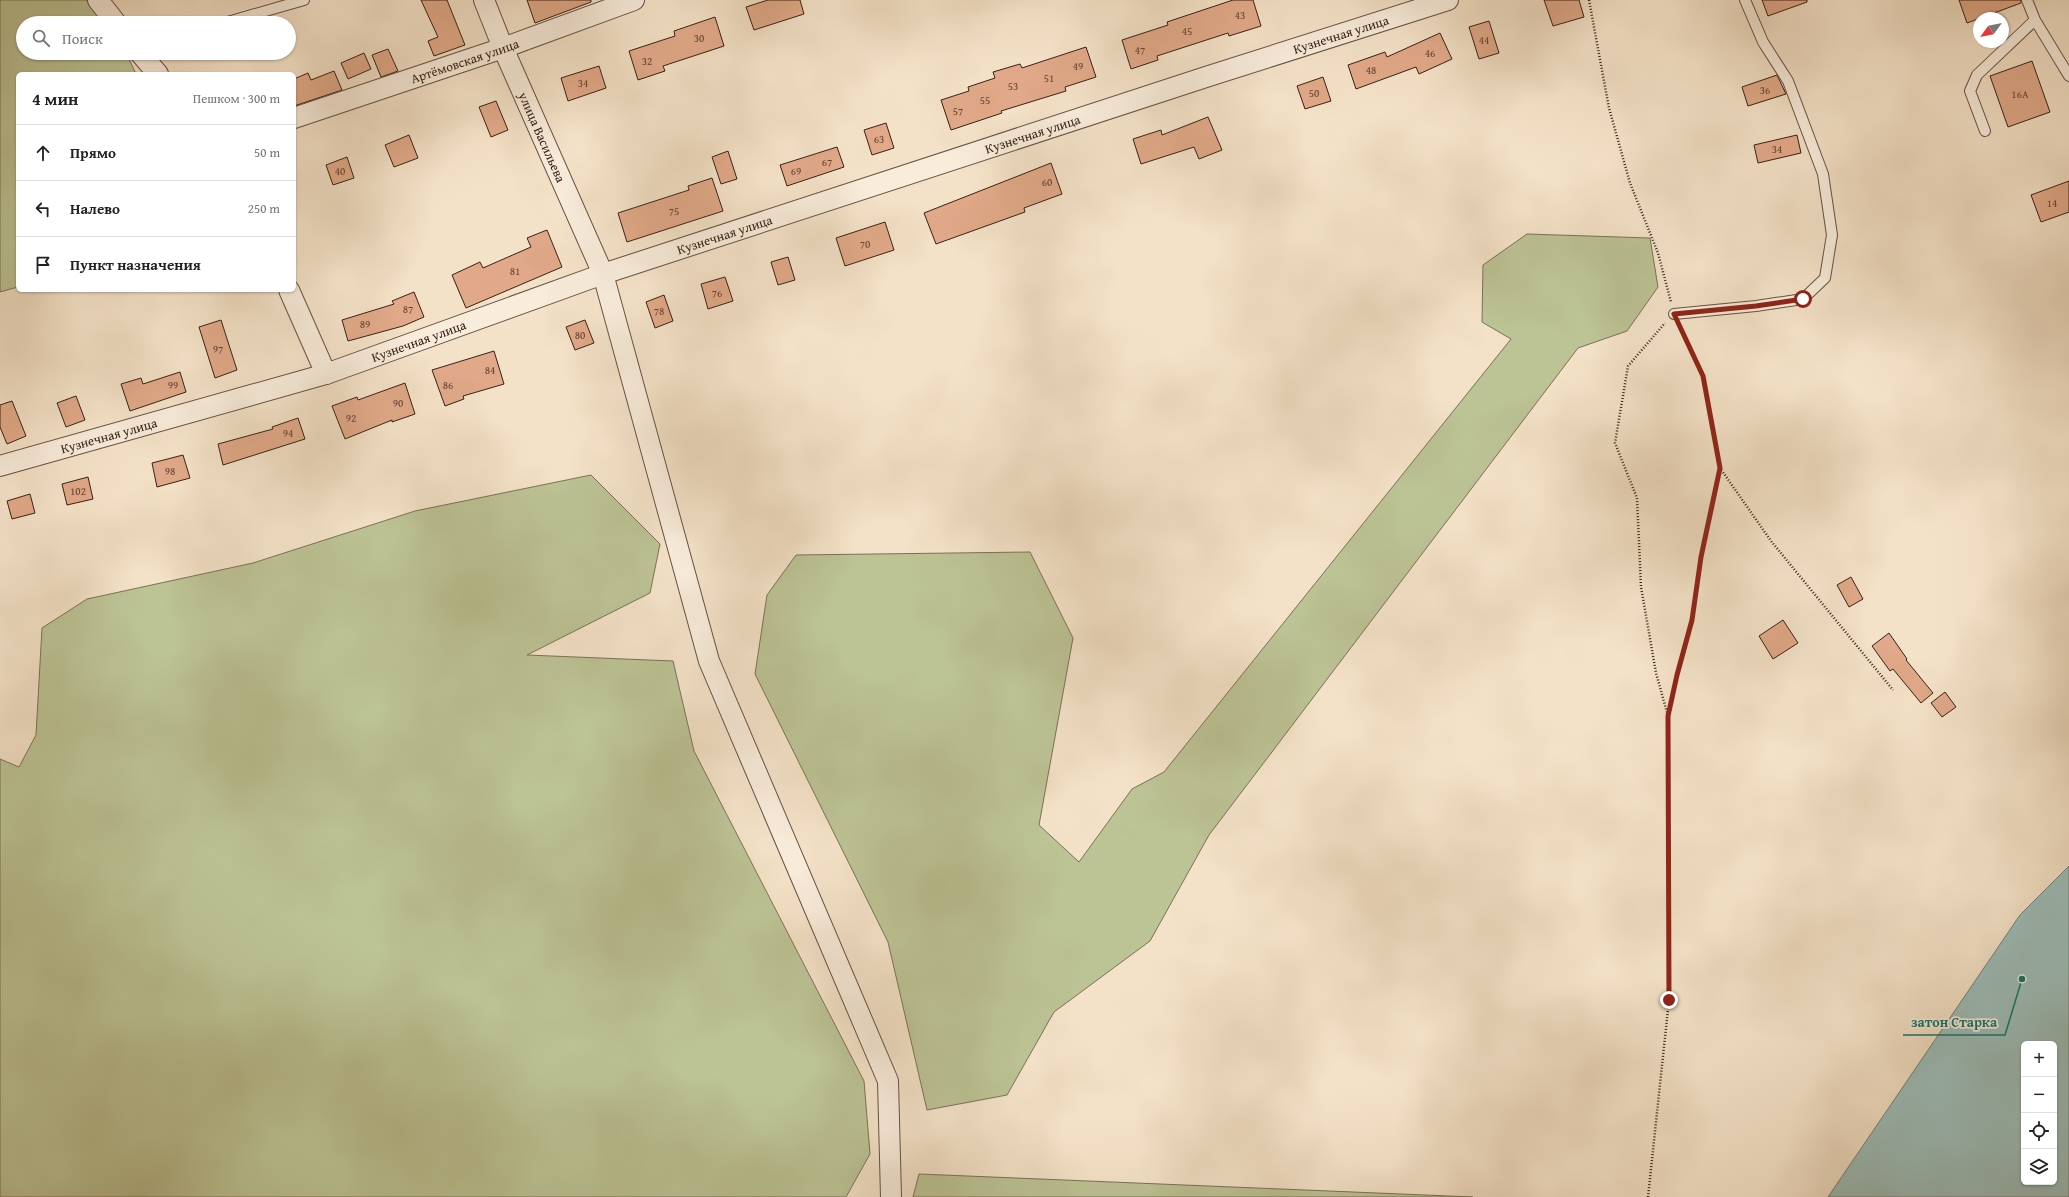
<!DOCTYPE html>
<html lang="ru">
<head>
<meta charset="utf-8">
<style>
  :root { --surface:#fff; --page:#f6f6f6; --text:#222; --muted:#767676; --line:#e0e0e0 }
  body { margin:0; font-family:"Gentium Book Plus",serif; background:var(--page); color:var(--text) }
  .controls { position:absolute; right:12px; bottom:12px; display:grid; overflow:hidden; border-radius:6px; box-shadow:0 1px 3px #0004 }
  .controls button { width:36px; height:36px; display:grid; place-items:center; padding:0; border:0; border-bottom:1px solid var(--line); background:var(--surface); color:var(--text); font:20px sans-serif }
  .compass { position:absolute; left:1973px; top:12px; width:36px; height:36px; border-radius:50%; background:var(--surface); box-shadow:0 1px 3px #0004; rotate:237deg }
  .stop { position:absolute; width:12px; height:12px; margin:-9px; border:3px solid #8f2418; border-radius:50%; background:#fff }
  .stop.end { background:#8f2418; border-color:#fff; box-shadow:0 1px 4px #0008 }
  .list { margin:0; padding:0; list-style:none }
  h2 { display:flex; justify-content:space-between; align-items:center; height:52px; margin:0; padding:0 16px; font-size:17px }
  h2 small { font-size:13px; font-weight:400; color:var(--muted) }
  .list li { display:grid; grid-template-columns:26px 1fr auto; gap:12px; align-items:center; box-sizing:border-box; height:56px; padding:0 16px; border-top:1px solid var(--line) }
  .list b { display:block; font-size:15px; white-space:nowrap }
  .list em { font-size:13px; font-style:normal; color:var(--muted) }
  .icon { flex:none; width:22px; height:22px; fill:none; stroke:currentColor; stroke-width:2; stroke-linecap:round; stroke-linejoin:round }
  .map { position:relative; flex:none; width:2069px; height:1197px; overflow:hidden }
  .search { position:absolute; background:var(--surface); box-shadow:0 1px 3px #0004; left:16px; top:16px; width:280px; height:44px; display:flex; align-items:center; gap:10px; box-sizing:border-box; padding:0 14px; border-radius:22px; color:var(--muted); font-size:15px }
  .panel { position:absolute; background:var(--surface); box-shadow:0 1px 3px #0004; left:16px; top:72px; width:280px; height:220px; border-radius:6px }
  .map>svg:first-child { display:block }
  .green { fill:#bcc395; stroke:#7a7255 }
  .water { fill:#9cbdb9; stroke:#747f77; fill-rule:evenodd }
  .building { fill:#e1a989; stroke:#372115 }
  .lines { fill:none; stroke-linecap:round; stroke-linejoin:round }
  .lane-casing { stroke:#665142; stroke-width:12 }
  .street-casing { stroke:#665142; stroke-width:22 }
  .path { stroke:#372115; stroke-width:2.5; stroke-dasharray:1 2; stroke-linecap:butt }
  .lane { stroke:#f8ecdb; stroke-width:10 }
  .street { stroke:#f8ecdb; stroke-width:20 }
  .route { stroke:#8f2418; stroke-width:5 }
  .labels { text-anchor:middle; dominant-baseline:central; stroke-width:3.5; stroke-linejoin:round; paint-order:stroke }
  .number-label { font-size:11px; fill:#624332 }
  .street-label { font-size:13px; fill:#372115; stroke:#f8ecdb }
  .leader { fill:none; stroke:#0f766e; stroke-width:1.5 }
  .callout-dot { fill:#0f766e; stroke:#f8ecdb; stroke-width:1.5 }
  .callout-label { font-size:14px; text-anchor:middle; font-weight:bold; fill:#0f766e; stroke:#f8ecdb; stroke-width:3.5; stroke-linejoin:round; paint-order:stroke }
</style>
</head>
<body>
<div class="map">
<svg width="2069" height="1197" viewBox="0 0 2069 1197">
  <rect width="100%" height="100%" fill="#f4e2c8"/>
  <filter id="stains"><feTurbulence type="fractalNoise" baseFrequency=".005" numOctaves="4"/><feColorMatrix values="0 0 0 0 .2 0 0 0 0 .09 0 0 0 0 .02 0 0 0 .5 -.17"/></filter>
  <radialGradient id="worn" r=".72"><stop offset=".6" stop-color="#630" stop-opacity="0"/><stop offset="1" stop-color="#630" stop-opacity=".3"/></radialGradient>
  <path class="green" d="M0,0H86L104,23H23V53H126L136,74H18V287L0,292Z
    M1527,234L1650,238L1658,287L1627,331L1578,348L1209,835L1150,941L1054,1012L1007,1095L927,1110L888,942L755,674L767,595L796,555L1030,552L1073,638L1039,825L1079,862L1132,789L1164,772L1511,339L1482,322L1483,265Z
    M591,475L660,544L650,593L527,655L673,661L694,751L864,1081L870,1154L846,1197H0V759L19,767L36,735L42,628L87,599L253,563L415,511Z
    M919,1174L1473,1197H913Z"/>
  <path class="water" d="M2069,866V1197H1828L2020,915ZM2024,1044H2054V1182H2024Z"/>
  <path class="building" d="M421,0H447L465,45L434,56L428,41L438,37Z
    M527,0H591V2L535,23Z
    M768,0H800L804,14L754,30L746,7Z
    M1233,0H1253L1261,26L1229,36L1228,33L1157,56L1158,60L1131,69L1122,40L1168,25L1167,22Z
    M1544,0H1579L1584,17L1553,26Z
    M1762,0H1807V2L1768,16Z
    M1959,0H2021V3L1967,23Z
    M715,17L724,46L663,66L665,71L638,80L629,51L675,36L674,31Z
    M1489,21L1499,53L1479,59L1469,27Z
    M1440,33L1452,59L1419,74L1416,67L1356,89L1348,65L1385,52L1387,57Z
    M1086,47L1096,77L1065,87L1066,91L1001,111L1002,113L951,130L941,100L969,91L968,87L995,78L993,72L1020,64L1022,68Z
    M388,49L398,71L381,77L372,55Z
    M364,53L371,69L348,79L341,63Z
    M2032,61L2050,112L2008,127L1990,76Z
    M599,66L606,88L568,101L561,78Z
    M334,71L342,90L294,106V79L308,73L311,80Z
    M1777,75L1786,94L1748,106L1742,87Z
    M1323,77L1331,101L1305,109L1297,86Z
    M496,101L508,130L491,137L479,107Z
    M1208,117L1222,150L1199,159L1194,147L1141,164L1133,139L1161,130L1162,135Z
    M886,123L894,148L872,155L864,130Z
    M409,135L418,158L394,167L385,145Z
    M1797,135L1801,153L1758,163L1754,145Z
    M837,147L844,167L787,186L780,165Z
    M728,151L737,179L721,184L712,157Z
    M347,157L354,178L333,185L326,165Z
    M1051,163L1062,194L1024,208L1025,212L936,244L924,213Z
    M712,178L723,211L627,242L618,213L689,190L688,186Z
    M2069,181V212L2041,222L2031,195Z
    M885,222L894,250L845,266L836,238Z
    M547,230L562,267L466,308L452,275L480,262L483,268L531,247L527,238Z
    M788,257L795,280L778,285L771,262Z
    M725,277L733,301L708,309L701,284Z
    M414,292L424,317L403,326L348,341L342,320L394,304L392,301Z
    M664,295L673,321L655,328L646,302Z
    M221,320L237,370L215,378L199,327Z
    M585,320L594,343L575,350L566,327Z
    M494,351L504,384L463,396L464,399L445,406L432,370Z
    M180,372L186,392L130,411L121,384L141,378L143,384Z
    M405,383L415,414L392,422V420L345,439L332,406L357,397L358,400Z
    M76,396L85,420L66,427L57,403Z
    M12,401L26,436L7,444L0,427V405Z
    M298,418L305,439L223,465L218,444L273,429L272,427Z
    M183,455L190,478L157,487L152,463Z
    M88,477L93,499L67,505L62,484Z
    M30,494L35,513L12,519L7,501Z
    M1851,577L1863,599L1849,607L1837,585Z
    M1783,620L1798,643L1773,659L1759,636Z
    M1889,633L1907,659L1906,660L1933,693L1921,703L1893,669L1890,671L1872,646Z
    M1945,692L1956,707L1942,717L1931,703Z"/>
  <g class="lines">
    <g class="lane-casing">
      <path id="lane" d="M2027,0L2035,20L2069,76
        M224,23L304,0
        M1985,131L1970,91L1977,75L2035,20
        M1674,314L1756,306L1803,299L1825,278L1832,235L1823,174L1788,81L1763,42L1745,0"/>
    </g>
    <g class="street-casing">
      <g id="street">
        <path d="M98,0L116,23"/>
        <path id="s1" d="M484,0L503,48L603,274L709,661L888,1081L891,1197"/>
        <path d="M140,53L158,74"/>
        <path id="s2" d="M294,118L503,48L634,0"/>
        <path d="M289,290L326,374"/>
        <path id="s3" d="M0,466L326,374L603,274L1209,76L1448,0"/>
      </g>
    </g>
    <path class="path" d="M1589,0L1609,108L1630,183L1658,253L1671,302
      M1680,327L1703,376L1720,468L1771,541L1893,690
      M1669,714L1677,675L1692,620L1701,557L1720,469
      M1648,1197L1669,1000L1668,716L1656,673L1641,587L1637,498L1615,443L1628,366L1665,323"/>
    <use href="#lane" class="lane"/>
    <use href="#street" class="street"/>
  </g>
  <g class="lines">
    <path class="route" d="M1669,1000L1668,716L1677,675L1692,620L1701,557L1720,468L1703,376L1674,314L1756,306L1803,299"/>
  </g>
  <g class="labels">
    <g class="number-label">
      <text x="1240" y="15">43</text>
      <text x="1187" y="31">45</text>
      <text x="699" y="38">30</text>
      <text x="1484" y="40">44</text>
      <text x="1140" y="50">47</text>
      <text x="1430" y="53">46</text>
      <text x="647" y="61">32</text>
      <text x="1078" y="66">49</text>
      <text x="1371" y="70">48</text>
      <text x="1049" y="78">51</text>
      <text x="583" y="83">34</text>
      <text x="1013" y="86">53</text>
      <text x="1765" y="90">36</text>
      <text x="1314" y="93">50</text>
      <text x="2020" y="94">16А</text>
      <text x="985" y="100">55</text>
      <text x="958" y="111">57</text>
      <text x="879" y="139">63</text>
      <text x="1777" y="149">34</text>
      <text x="827" y="162">67</text>
      <text x="340" y="171">40</text>
      <text x="796" y="171">69</text>
      <text x="1047" y="182">60</text>
      <text x="2052" y="203">14</text>
      <text x="674" y="211">75</text>
      <text x="865" y="244">70</text>
      <text x="515" y="271">81</text>
      <text x="717" y="293">76</text>
      <text x="408" y="309">87</text>
      <text x="659" y="311">78</text>
      <text x="365" y="324">89</text>
      <text x="580" y="335">80</text>
      <text x="218" y="349">97</text>
      <text x="490" y="370">84</text>
      <text x="173" y="385">99</text>
      <text x="448" y="385">86</text>
      <text x="398" y="403">90</text>
      <text x="351" y="418">92</text>
      <text x="288" y="433">94</text>
      <text x="170" y="471">98</text>
      <text x="78" y="491">102</text>
    </g>
    <g class="street-label">
      <text stroke="none"><textPath href="#s3" startOffset="1409">Кузнечная улица</textPath></text>
      <text stroke="none"><textPath href="#s2" startOffset="180">Артёмовская улица</textPath></text>
      <text stroke="none"><textPath href="#s3" startOffset="1085">Кузнечная улица</textPath></text>
      <text stroke="none"><textPath href="#s1" startOffset="149">улица Васильева</textPath></text>
      <text stroke="none"><textPath href="#s3" startOffset="761">Кузнечная улица</textPath></text>
      <text stroke="none"><textPath href="#s3" startOffset="437">Кузнечная улица</textPath></text>
      <text stroke="none"><textPath href="#s3" startOffset="113">Кузнечная улица</textPath></text>
    </g>
  </g>
  <path class="leader" d="M2022 979L2005 1035H1903"/>
  <circle class="callout-dot" cx="2022" cy="979" r="4"/>
  <g class="callout-label">
    <text x="1954" y="1027">затон Старка</text>
  </g>
  <rect width="100%" height="100%" filter="url(#stains)"/>
  <rect width="100%" height="100%" fill="url(#worn)"/>
</svg>
<div class="controls">
<button>+</button>
<button>−</button>
<button><svg class="icon" aria-label="locate" viewBox="0 0 24 24"><circle cx="12" cy="12" r="6"/><path d="M12 2v4M12 18v4M2 12h4M18 12h4"/></svg></button>
<button><svg class="icon" aria-label="layers" viewBox="0 0 24 24"><path d="M12 4l9 5-9 5-9-5zM3 14l9 5 9-5"/></svg></button>
</div>
<svg class="compass" viewBox="-18 -18 36 36"><path d="M0-13l5 13h-10z" fill="#e53935"/><path d="M0 13l5-13h-10z" fill="#767676"/></svg>
<div class="stop" style="left:1803px;top:299px"></div>
<div class="stop end" style="left:1669px;top:1000px"></div>
<div class="search"><svg class="icon" aria-label="search" viewBox="0 0 24 24"><circle cx="10" cy="10" r="6"/><path d="M15 15l6 6"/></svg>Поиск</div>
<section class="panel">
<h2>4 мин<small>Пешком · 300 m</small></h2>
<ul class="list">
<li><svg class="icon" aria-label="ahead" viewBox="0 0 24 24"><path d="M12 20V5M6 11l6-6 6 6"/></svg><div><b>Прямо</b></div><em>50 m</em></li>
<li><svg class="icon" aria-label="left" viewBox="0 0 24 24"><path d="M17 20v-9H6M10 6l-5 5 5 5"/></svg><div><b>Налево</b></div><em>250 m</em></li>
<li><svg class="icon" aria-label="arrive" viewBox="0 0 24 24"><path d="M6 21V4h12l-3 4 3 4H6"/></svg><div><b>Пункт назначения</b></div></li>
</ul>
</section>
</div>
</body>
</html>
